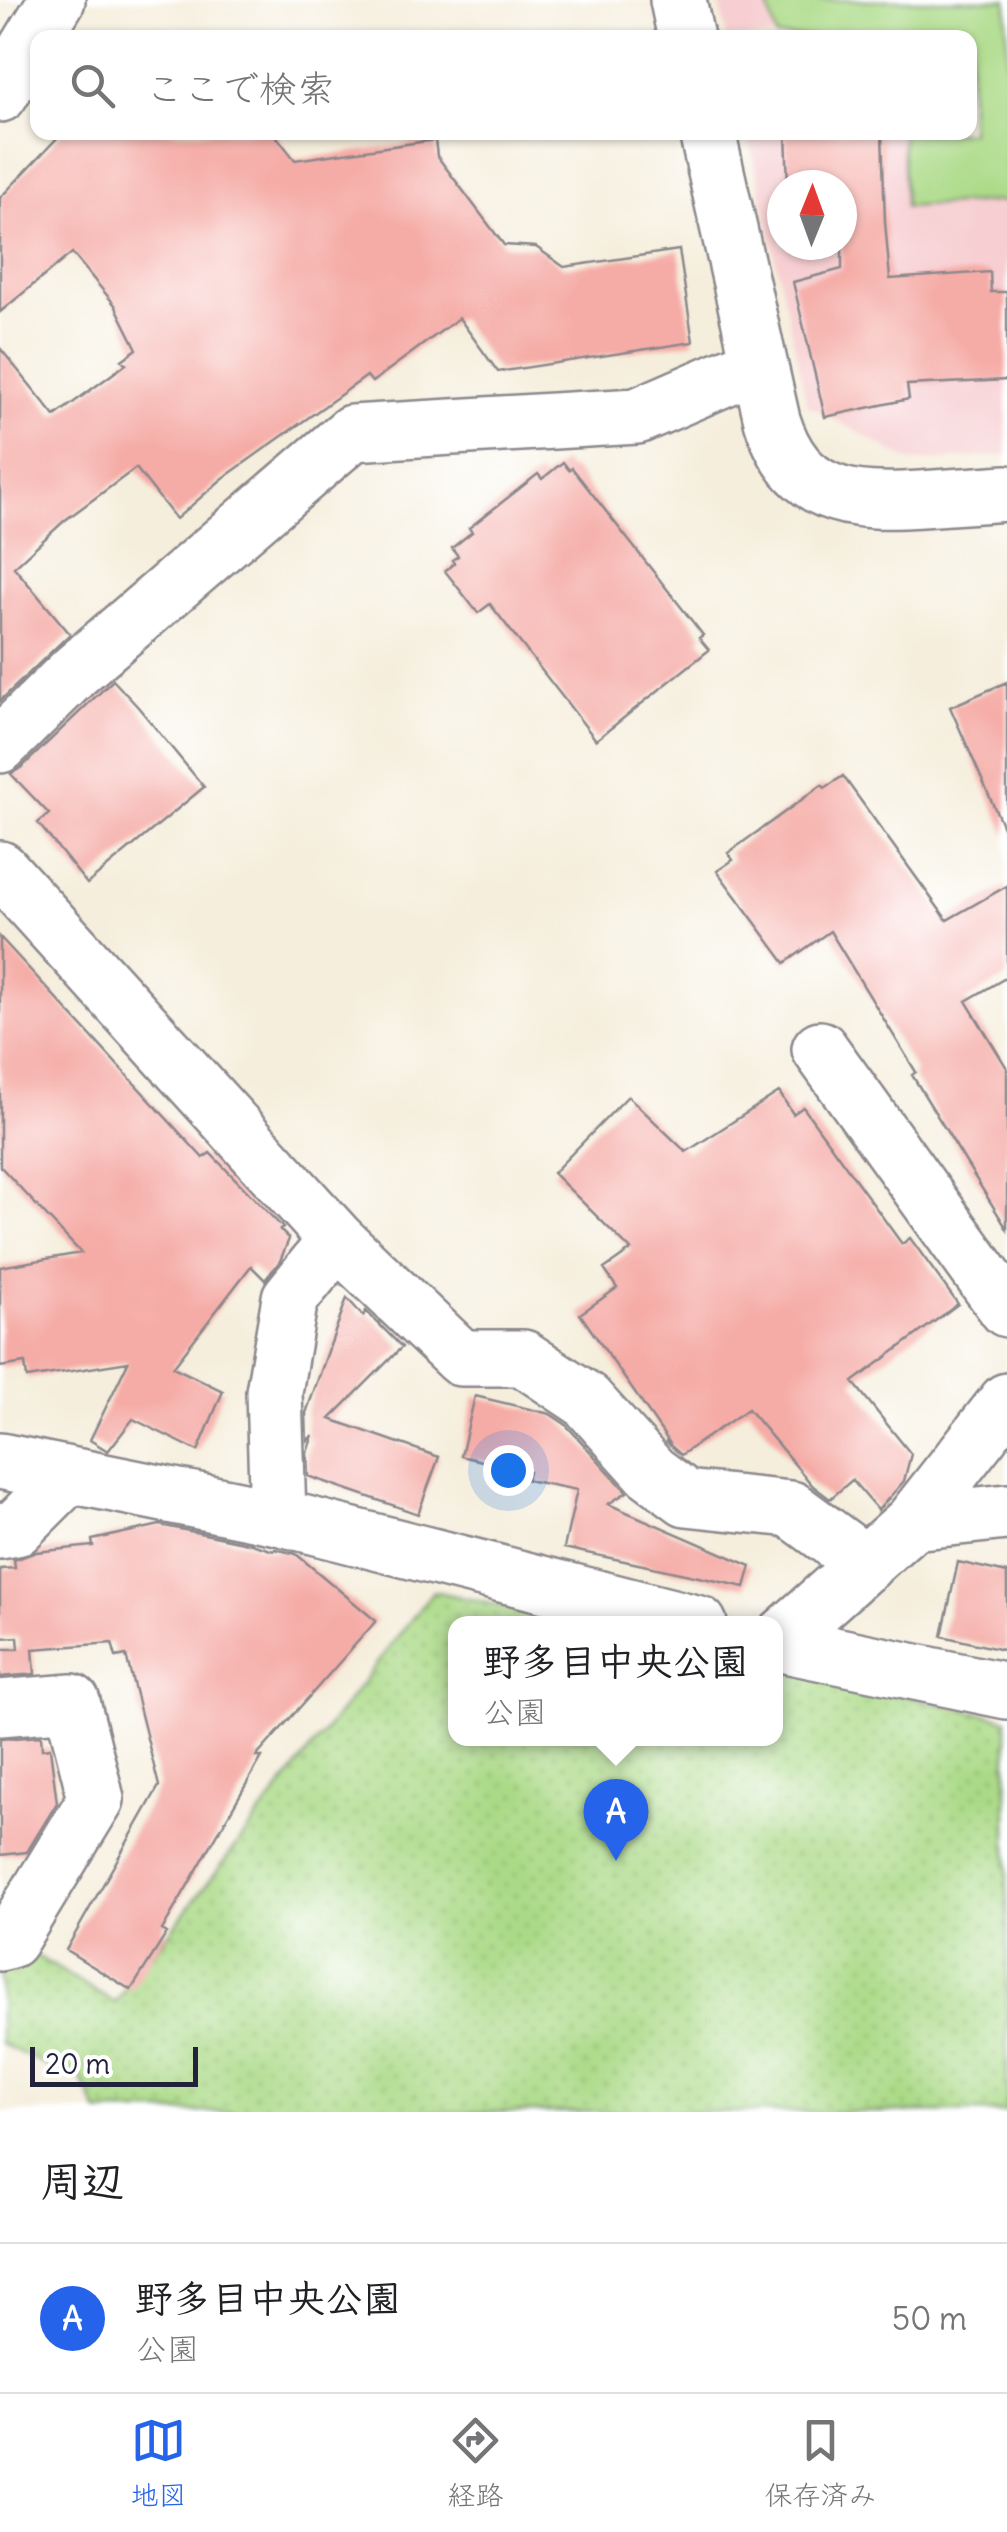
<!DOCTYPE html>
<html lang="ja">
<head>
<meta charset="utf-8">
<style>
  :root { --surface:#fff; --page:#f2f2f2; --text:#202124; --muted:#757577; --line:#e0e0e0; --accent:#2563eb }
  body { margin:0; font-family:Delius,"Klee One",sans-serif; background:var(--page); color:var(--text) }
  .compass { position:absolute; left:767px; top:170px; width:90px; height:90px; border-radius:50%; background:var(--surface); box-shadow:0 2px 8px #0004; rotate:1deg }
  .scale { position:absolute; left:30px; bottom:25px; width:168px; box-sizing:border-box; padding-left:10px; border:5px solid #22223b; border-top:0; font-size:28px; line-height:35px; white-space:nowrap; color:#22223b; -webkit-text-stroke:8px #fff; paint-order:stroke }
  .you { position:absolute; left:508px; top:1470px; width:35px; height:35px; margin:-25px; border:8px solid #fff; border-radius:50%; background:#1a73e8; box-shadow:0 0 0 15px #1a73e833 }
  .badge { display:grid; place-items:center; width:65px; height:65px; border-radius:50%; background:var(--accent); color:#fff; font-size:32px; font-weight:700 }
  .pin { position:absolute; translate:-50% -82px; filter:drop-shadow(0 2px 5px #0008) }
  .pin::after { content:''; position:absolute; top:52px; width:35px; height:30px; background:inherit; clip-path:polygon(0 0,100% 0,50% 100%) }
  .popup { position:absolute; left:448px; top:1616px; width:335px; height:130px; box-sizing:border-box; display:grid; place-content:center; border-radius:20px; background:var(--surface); filter:drop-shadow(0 2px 8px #0005); font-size:32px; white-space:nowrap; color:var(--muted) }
  .popup b { font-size:38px; color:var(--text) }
  .popup::after { content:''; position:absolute; left:50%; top:100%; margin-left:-20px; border:20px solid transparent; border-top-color:var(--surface) }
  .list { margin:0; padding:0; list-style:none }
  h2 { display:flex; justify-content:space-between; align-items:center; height:130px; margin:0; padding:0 40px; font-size:42px }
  h2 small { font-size:32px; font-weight:400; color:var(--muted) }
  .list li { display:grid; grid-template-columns:65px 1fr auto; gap:30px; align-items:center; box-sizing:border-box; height:150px; padding:0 40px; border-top:2px solid var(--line) }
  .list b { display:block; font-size:38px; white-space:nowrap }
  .list p { margin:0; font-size:32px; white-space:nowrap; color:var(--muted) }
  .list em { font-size:32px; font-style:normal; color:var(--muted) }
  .icon { flex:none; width:55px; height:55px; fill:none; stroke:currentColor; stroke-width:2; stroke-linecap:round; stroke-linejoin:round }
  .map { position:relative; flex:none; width:1007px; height:2112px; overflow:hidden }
  .search { position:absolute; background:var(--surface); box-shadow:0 2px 8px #0004; left:30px; right:30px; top:30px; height:110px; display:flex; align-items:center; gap:25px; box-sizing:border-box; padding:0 35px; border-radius:20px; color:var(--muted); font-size:38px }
  .sheet { height:280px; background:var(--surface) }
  nav { display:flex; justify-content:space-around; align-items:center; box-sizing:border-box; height:140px; border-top:2px solid var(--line); background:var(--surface); font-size:28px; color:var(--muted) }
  nav a { display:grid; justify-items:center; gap:5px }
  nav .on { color:var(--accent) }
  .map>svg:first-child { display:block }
  .built { fill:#f7cfd2; fill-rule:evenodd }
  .grass { fill:url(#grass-dots); stroke:#667e61; stroke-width:2.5 }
  .pitch { fill:#abda87; stroke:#667e61; stroke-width:2.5 }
  .building { fill:#f5aba6 }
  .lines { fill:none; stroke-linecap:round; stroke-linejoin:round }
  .minor-casing { stroke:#8c888c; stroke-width:60 }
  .minor { stroke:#fff; stroke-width:55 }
</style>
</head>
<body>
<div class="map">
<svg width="1007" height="2112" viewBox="0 0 1007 2112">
  <defs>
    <pattern id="grass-dots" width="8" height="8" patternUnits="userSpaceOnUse" patternTransform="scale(2.5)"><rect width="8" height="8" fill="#abda87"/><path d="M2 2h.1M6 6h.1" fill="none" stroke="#93bb75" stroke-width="1.8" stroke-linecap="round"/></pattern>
  </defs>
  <rect width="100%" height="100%" fill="#fff"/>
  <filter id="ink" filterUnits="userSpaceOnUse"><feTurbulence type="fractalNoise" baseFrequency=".01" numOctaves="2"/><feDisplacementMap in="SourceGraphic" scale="20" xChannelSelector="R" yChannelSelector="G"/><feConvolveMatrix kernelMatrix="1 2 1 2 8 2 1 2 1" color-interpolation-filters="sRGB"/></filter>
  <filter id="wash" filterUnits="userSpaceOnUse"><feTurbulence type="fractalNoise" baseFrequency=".0048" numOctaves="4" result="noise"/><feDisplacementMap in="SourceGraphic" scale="40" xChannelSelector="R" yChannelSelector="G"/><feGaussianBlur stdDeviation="2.25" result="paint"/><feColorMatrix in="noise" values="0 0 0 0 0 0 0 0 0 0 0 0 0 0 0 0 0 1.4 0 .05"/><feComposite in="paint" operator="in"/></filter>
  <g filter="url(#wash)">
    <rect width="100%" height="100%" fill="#f5eedc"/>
    <path class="built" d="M719,0H1007V455L911,462L807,404L748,133L970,132V38L727,37ZM782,185H842V245H782Z"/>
    <path class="grass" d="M433,1591L579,1623L456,1624V1738H776V1667L1007,1719V2112H98L77,2071L72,2078L0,2043V1943L10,1940L115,2003Z"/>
    <path class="pitch" d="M766,0H1007V201L905,207L902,133L970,132V38L777,37Z"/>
    <g id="blocks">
      <path class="building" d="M63,132H273L295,160L435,140L437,156L504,245L536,247L564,267L679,250L693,342L498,372L459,318L372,382L367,376L222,479L176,519L136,468L64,521L14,567L70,634L0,701V348L55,416L126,364L122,360L137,349L115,305L72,253L0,312V198Z
        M786,132H882L885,222L890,279L990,272L991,292H1007V380L907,385L909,399L825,417L793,282L842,269V185H788Z
        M563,462L569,470L572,468L703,635L699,638L709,650L596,740L490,604L478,613L445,571L454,563L452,560L458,556L452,548L472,532L469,528L538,474L542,479Z
        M113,680L138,707L204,787L87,884L38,823L49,814L11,774L22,767Z
        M1007,682V836L950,707Z
        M843,776L947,920L1007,886V977L966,1001L1007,1068V1229L912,1075L916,1072L830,931L785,963L717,871L733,860L728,853L822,785L825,788Z
        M0,937L203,1158L210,1153L283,1228L280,1230L289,1239L280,1261L265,1280L251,1266L173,1367L223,1391L198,1451L133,1419L108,1451L90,1440L128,1362L27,1378L25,1363L0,1367V1267L81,1253L0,1166Z
        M779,1092L793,1114L803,1107L902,1244L910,1238L958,1304L853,1382L911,1454L904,1481L878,1510L852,1480L830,1499L813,1486L748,1409L681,1455L665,1441L669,1442L580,1314L617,1288L604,1269L631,1250L553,1173L628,1096L686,1152Z
        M347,1298L363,1316L366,1311L402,1347L330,1419L439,1457L418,1514L308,1476L307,1452L313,1435L307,1441L306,1413Z
        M475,1396L550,1414L565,1424L627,1492L608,1504L751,1566L745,1587L564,1548L577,1490L527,1480L529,1472L461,1456Z
        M160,1525L248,1543L274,1551L275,1549L296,1554L376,1621L256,1757H262L162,1930L167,1933L131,1990L66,1950L159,1786L126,1655L116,1657L112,1643L33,1649L35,1674L0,1677V1649H19L18,1637L0,1638V1569L15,1568L14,1560L36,1552L93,1546L92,1540Z
        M958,1562L1007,1573V1651L942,1636Z
        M41,1736L42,1749L50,1748L57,1803L27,1852L0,1855V1739Z"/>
    </g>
  </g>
  <g filter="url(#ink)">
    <use href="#blocks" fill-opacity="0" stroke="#8c888c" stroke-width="2.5"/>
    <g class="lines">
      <g class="minor-casing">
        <path id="minor" d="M678,0L686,38
          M0,94L57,0
          M707,132L772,420C796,498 849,504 921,499C950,497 978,495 1007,493
          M0,745L75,671L352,433L637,416L759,363
          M0,869L337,1240L290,1298L274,1392L278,1517
          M820,1049L1007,1309
          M337,1240L461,1358H523L586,1400L651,1472L686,1498L791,1509L866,1564
          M0,1461L278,1517L699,1624
          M912,1522L1007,1512
          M0,1531L16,1528L69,1475
          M776,1643L912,1522L1007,1401
          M776,1643L1007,1691
          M0,1708L72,1702L96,1799L10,1940L0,1943"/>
      </g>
      <use href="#minor" class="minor"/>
    </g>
  </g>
</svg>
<svg class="compass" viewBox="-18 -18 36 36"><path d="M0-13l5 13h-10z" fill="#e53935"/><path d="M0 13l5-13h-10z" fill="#757577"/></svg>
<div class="scale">20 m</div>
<div class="you"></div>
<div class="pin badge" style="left:616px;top:1861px">A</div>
<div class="popup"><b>野多目中央公園</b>公園</div>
<div class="search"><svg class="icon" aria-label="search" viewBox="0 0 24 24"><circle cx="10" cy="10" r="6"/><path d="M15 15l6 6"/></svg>ここで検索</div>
</div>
<section class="sheet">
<h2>周辺<small></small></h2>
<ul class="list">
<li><span class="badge">A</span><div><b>野多目中央公園</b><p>公園</p></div><em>50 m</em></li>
</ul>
</section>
<nav>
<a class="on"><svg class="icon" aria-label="map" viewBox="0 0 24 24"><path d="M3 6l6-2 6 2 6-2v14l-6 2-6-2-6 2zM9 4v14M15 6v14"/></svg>地図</a>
<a><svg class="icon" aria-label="directions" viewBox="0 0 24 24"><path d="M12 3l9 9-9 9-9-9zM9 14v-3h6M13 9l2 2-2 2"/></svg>経路</a>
<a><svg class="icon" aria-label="saved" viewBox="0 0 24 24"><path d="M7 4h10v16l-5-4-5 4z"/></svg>保存済み</a>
</nav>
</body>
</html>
